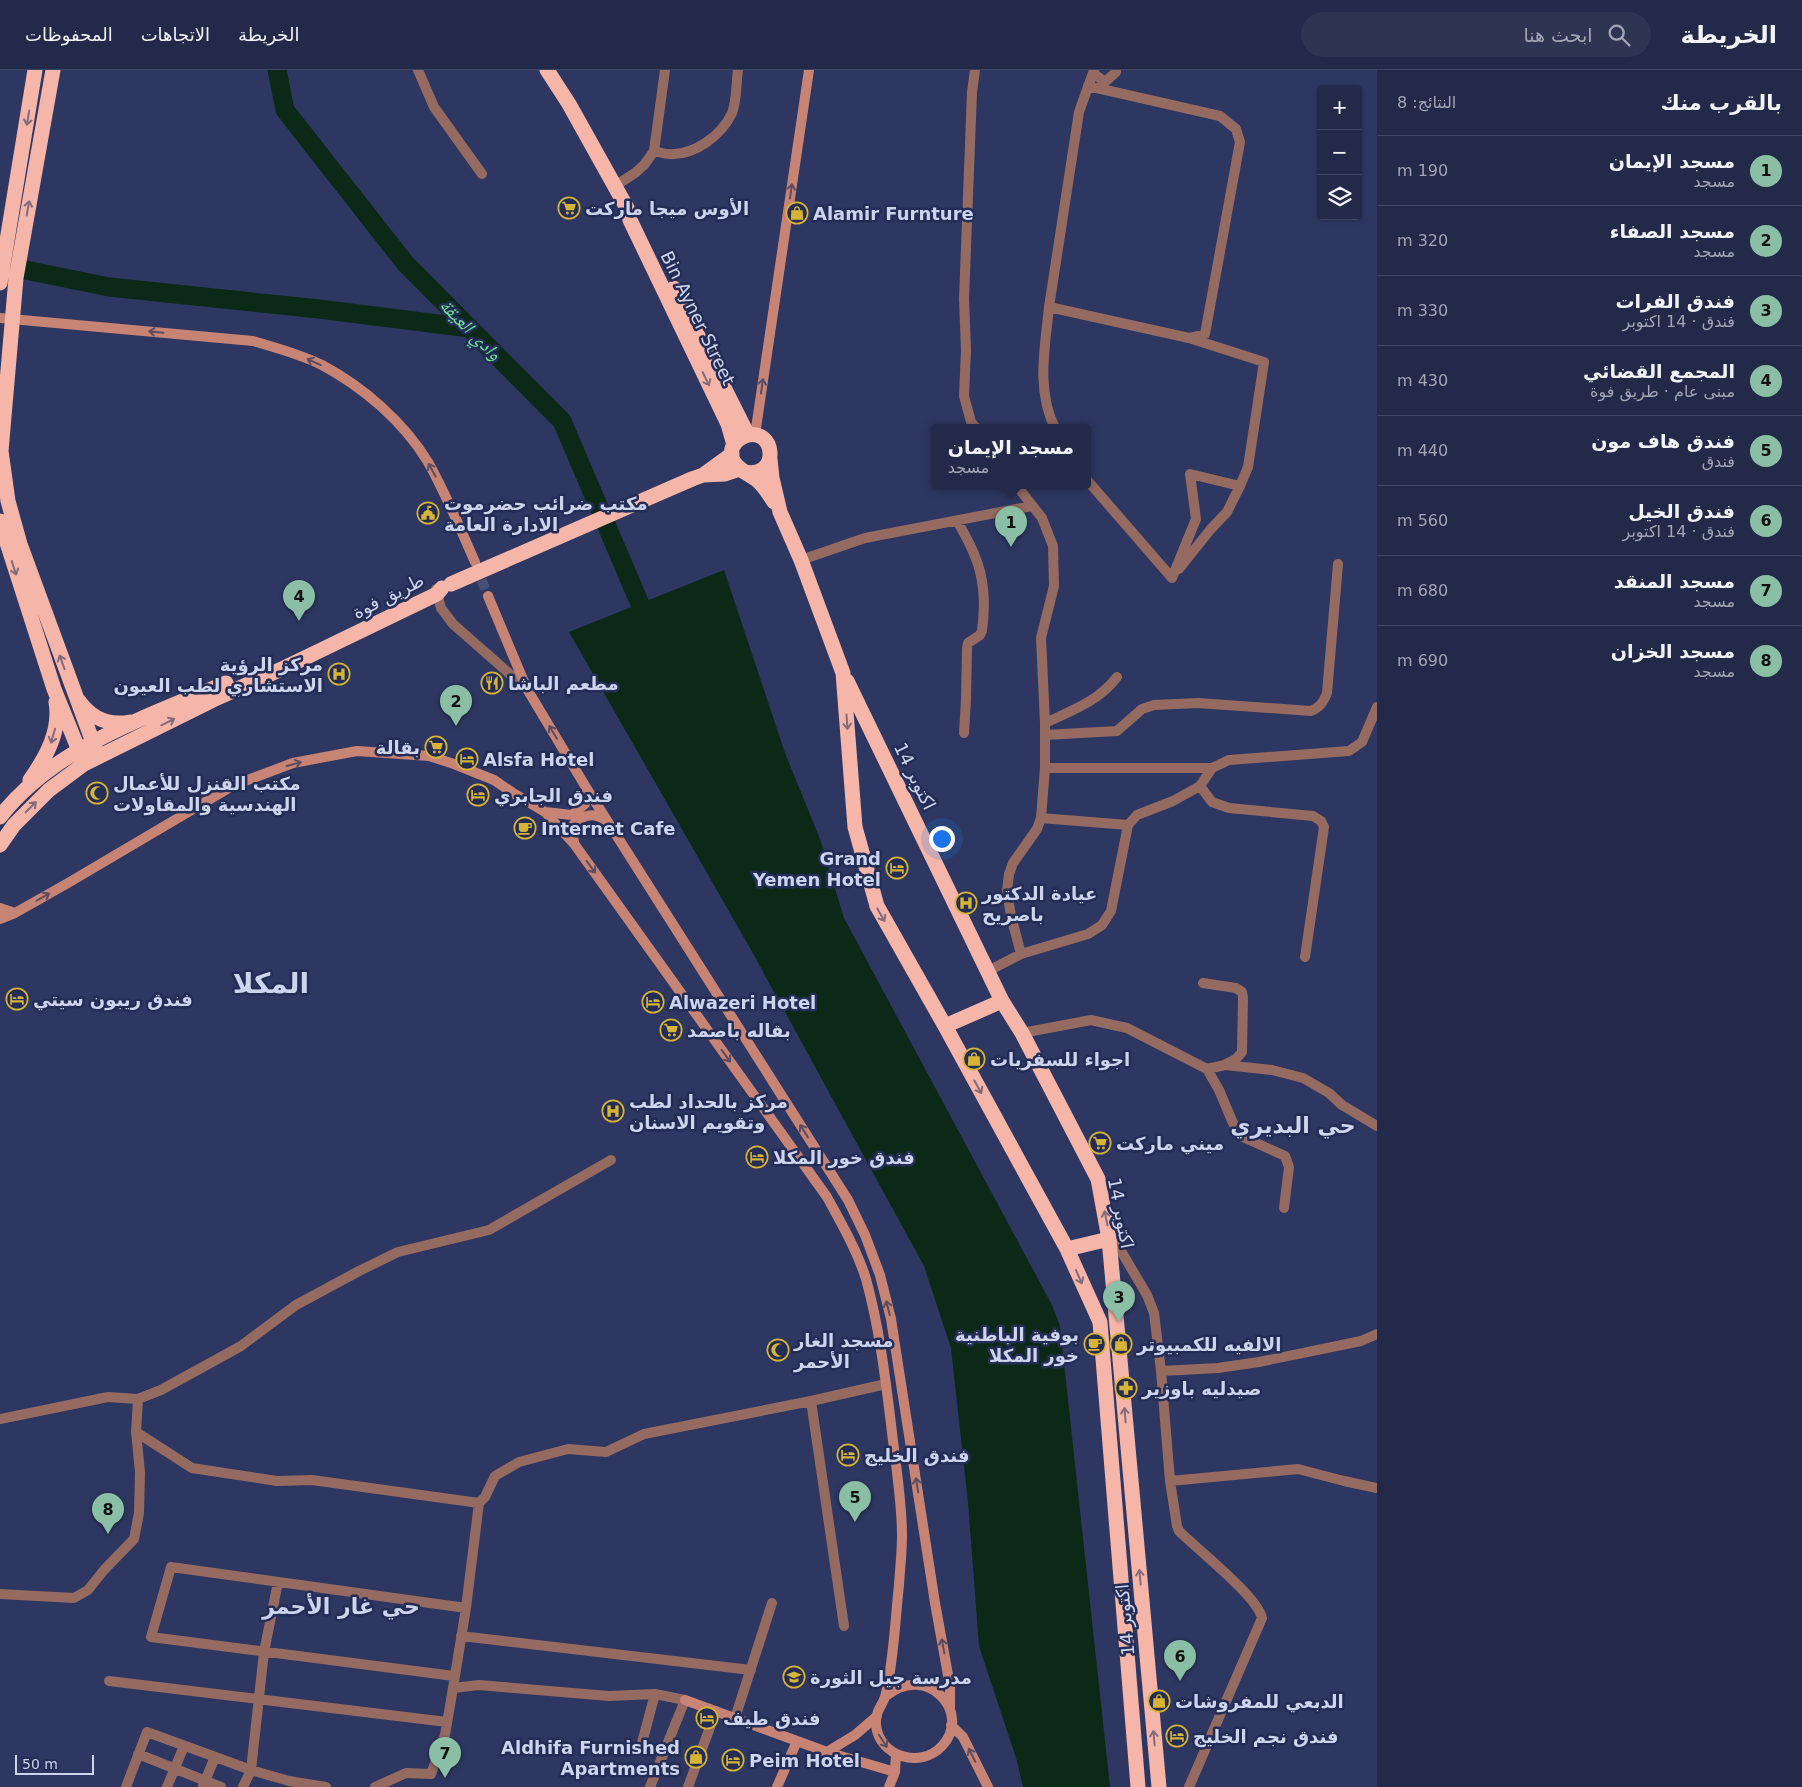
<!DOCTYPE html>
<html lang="ar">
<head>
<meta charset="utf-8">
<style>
  :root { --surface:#222949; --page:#2e3553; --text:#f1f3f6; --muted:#a2a6b4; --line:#3f4561; --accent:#8abfa5 }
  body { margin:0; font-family:"DejaVu Sans","Noto Naskh Arabic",sans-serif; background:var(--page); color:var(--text); direction:rtl }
  .controls { position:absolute; right:15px; top:15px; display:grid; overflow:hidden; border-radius:5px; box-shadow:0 1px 4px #0004 }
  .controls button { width:45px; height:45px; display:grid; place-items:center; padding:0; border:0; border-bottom:1px solid var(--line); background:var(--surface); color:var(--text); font:25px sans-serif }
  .scale { position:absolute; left:15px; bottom:12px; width:79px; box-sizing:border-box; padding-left:5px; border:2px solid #cdd4ee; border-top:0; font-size:14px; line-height:18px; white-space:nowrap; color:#cdd4ee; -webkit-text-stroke:4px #242d55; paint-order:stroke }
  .you { position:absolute; left:941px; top:768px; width:18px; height:18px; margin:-12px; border:4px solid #fff; border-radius:50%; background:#1a73e8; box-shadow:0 0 0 8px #1a73e833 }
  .badge { display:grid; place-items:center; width:32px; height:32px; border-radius:50%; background:var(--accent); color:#111; font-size:16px; font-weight:700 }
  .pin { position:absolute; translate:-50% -41px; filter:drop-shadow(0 1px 2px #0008) }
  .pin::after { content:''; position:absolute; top:26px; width:18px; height:15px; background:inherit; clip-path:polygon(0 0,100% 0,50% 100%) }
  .popup { position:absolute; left:931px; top:354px; width:160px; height:65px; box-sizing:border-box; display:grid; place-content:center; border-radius:5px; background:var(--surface); filter:drop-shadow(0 1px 4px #0005); font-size:16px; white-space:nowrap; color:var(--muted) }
  .popup b { font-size:19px; color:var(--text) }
  .popup::after { content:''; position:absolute; left:50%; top:100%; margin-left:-10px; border:10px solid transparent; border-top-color:var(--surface) }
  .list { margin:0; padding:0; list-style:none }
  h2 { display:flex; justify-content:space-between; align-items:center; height:65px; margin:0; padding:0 20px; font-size:21px }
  h2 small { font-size:16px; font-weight:400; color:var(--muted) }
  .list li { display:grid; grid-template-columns:32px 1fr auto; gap:15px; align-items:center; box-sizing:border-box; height:70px; padding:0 20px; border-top:1px solid var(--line) }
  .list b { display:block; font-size:19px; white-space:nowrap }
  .list p { margin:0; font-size:16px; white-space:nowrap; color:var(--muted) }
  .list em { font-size:16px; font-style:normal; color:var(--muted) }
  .icon { flex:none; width:28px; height:28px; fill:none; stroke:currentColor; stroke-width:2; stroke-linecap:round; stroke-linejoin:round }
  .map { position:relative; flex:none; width:1377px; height:1717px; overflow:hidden; direction:ltr }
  header { display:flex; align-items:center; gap:30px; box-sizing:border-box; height:70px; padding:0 25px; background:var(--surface); border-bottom:1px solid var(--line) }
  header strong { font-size:24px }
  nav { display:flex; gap:28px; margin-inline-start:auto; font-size:18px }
  .search { width:350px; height:45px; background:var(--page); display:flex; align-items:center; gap:12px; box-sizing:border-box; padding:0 18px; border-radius:28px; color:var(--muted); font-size:19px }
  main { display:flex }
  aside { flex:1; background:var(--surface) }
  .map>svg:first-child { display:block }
  .water { fill:#0b2916 }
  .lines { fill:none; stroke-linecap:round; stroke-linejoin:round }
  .river { stroke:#0b2916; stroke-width:19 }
  .secondary-tunnel { stroke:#464f76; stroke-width:10; stroke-dasharray:10 5; stroke-linecap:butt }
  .street { stroke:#956a61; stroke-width:10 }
  .secondary { stroke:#c78475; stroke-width:10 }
  .highway { stroke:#f5b6a9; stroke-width:15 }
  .highway-bridge { stroke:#f5b6a9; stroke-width:15 }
  .oneway { stroke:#826b7b }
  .oneway2 { stroke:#5d4b60 }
  .labels { text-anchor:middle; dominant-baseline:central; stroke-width:5; stroke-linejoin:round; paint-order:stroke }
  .poi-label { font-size:18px; font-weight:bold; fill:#cdd4ee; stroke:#242d55; text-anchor:start }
  .street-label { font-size:18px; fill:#cdd4ee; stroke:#242d55 }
  .water-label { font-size:19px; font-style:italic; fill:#6fe797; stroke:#242d55 }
  .district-label { font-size:22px; font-weight:bold; fill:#cdd4ee; stroke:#242d55 }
  .town-label { font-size:28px; font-weight:bold; fill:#cdd4ee; stroke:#242d55 }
</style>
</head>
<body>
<header>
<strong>الخريطة</strong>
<div class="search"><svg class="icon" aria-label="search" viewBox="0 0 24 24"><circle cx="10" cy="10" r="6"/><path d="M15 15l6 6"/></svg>ابحث هنا</div>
<nav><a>الخريطة</a><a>الاتجاهات</a><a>المحفوظات</a></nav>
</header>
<main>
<aside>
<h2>بالقرب منك<small>النتائج: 8</small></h2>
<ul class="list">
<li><span class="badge">1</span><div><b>مسجد الإيمان</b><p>مسجد</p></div><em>190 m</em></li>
<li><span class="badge">2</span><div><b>مسجد الصفاء</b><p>مسجد</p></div><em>320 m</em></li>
<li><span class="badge">3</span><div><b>فندق الفرات</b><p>فندق · 14 اكتوبر</p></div><em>330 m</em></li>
<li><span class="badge">4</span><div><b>المجمع القضائي</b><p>مبنى عام · طريق فوة</p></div><em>430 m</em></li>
<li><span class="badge">5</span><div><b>فندق هاف مون</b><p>فندق</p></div><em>440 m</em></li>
<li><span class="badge">6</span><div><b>فندق الخيل</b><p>فندق · 14 اكتوبر</p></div><em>560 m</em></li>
<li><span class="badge">7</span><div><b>مسجد المنقد</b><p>مسجد</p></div><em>680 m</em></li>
<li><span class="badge">8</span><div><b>مسجد الخزان</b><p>مسجد</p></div><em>690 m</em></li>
</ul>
</aside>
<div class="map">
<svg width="1377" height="1717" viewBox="0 0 1377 1717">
  <rect width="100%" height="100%" fill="#2e3761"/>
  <path class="water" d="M724,500L785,683L820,769L844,848L1052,1235L1060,1256L1110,1717H1023L1017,1691L979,1576L968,1432L951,1278L924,1196L750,878L569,562Z"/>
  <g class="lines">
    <path class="river" d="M277,0L285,40L405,193L562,351L640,534
      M1,195L109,217L319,239L470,258"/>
    <path class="secondary-tunnel" d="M476,496L488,526"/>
    <path class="street" d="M418,0L434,37L482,104
      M975,0L972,22L964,229L966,280L964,326L971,352L976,358
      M1094,0L1093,3L1105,12L1116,2V0
      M1088,16L1220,46L1236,59L1240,72L1205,264L1189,268L1049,237L1079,42L1093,3
      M654,81C659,82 664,84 669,84C694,86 722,65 732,43C737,31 736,13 738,0
      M615,116L635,103L644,95L654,81L665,0
      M1049,237C1045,278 1036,320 1055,358
      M1087,410L1172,508L1196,449L1190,404L1240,416L1248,397L1264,292L1189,268
      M1017,416L1042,448L1053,476L1054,516L1041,568L1045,653V698L1041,748L1037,759L1013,793L1009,804L1007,821L1011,846L1021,884
      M957,451C980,489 988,515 982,561L980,565L968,573L967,579L966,630L964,663
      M801,490L865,468L1032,436
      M1179,499L1210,460L1227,442L1240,416
      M436,519L441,538L453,554L527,619
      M1045,653C1071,641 1099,631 1117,607
      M1045,665L1117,661L1142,639L1154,635L1198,633L1311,641C1320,637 1323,633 1327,623L1338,494
      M1045,698H1212
      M1200,716L1212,732L1229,738L1313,746L1321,751L1324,757L1305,887
      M1041,748L1128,755
      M988,901L1021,884L1088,864L1102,855L1111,841L1128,755L1137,745L1173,731L1200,716L1212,698L1229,690L1349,681L1362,672L1377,637
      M1203,913L1236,918L1242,922L1243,928L1242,982L1236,989L1226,994
      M1022,963L1091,950L1127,958L1207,999L1219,1020L1233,1053L1243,1067L1285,1086L1289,1097L1284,1138
      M1207,999L1225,995L1272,1000L1303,1008L1329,1023L1342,1035L1377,1056
      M1109,1169L1121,1181L1147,1225L1154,1243L1161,1301L1170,1411
      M1161,1301L1218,1298L1259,1292L1361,1271L1377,1264
      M811,1331L844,1556
      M0,1349L108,1327L138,1329L161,1320L241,1276L296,1235L359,1201L398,1182L489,1160L611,1090
      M136,1362L192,1398L277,1411L312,1410L479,1433
      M0,1524L74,1528L88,1520L104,1500L134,1469L139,1443L140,1402L136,1362L138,1329
      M461,1566L751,1600
      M454,1606L151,1567L171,1497L466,1538
      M109,1611L447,1652
      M453,1618L466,1538L479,1433L485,1427L495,1406L519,1392L568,1379L606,1382L644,1364L811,1331L886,1314
      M735,1648L772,1533
      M640,1680L655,1624
      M138,1684L221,1717
      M203,1716L215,1687
      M126,1717L147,1662L251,1700L289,1711L326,1717
      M167,1717L184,1676
      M243,1717L251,1700L264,1582L278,1512
      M375,1717L406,1703L431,1704L445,1665L453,1618L479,1615L609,1626L655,1624L685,1630L650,1717
      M688,1717L716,1641
      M1189,1717L1262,1548C1257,1526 1198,1480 1179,1461L1177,1456L1170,1411L1298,1399L1344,1411L1377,1418"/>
    <path class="secondary" d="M0,248L253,271C277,278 300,284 322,295C363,317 403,351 428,392C446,424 460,458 475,492
      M755,365L809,0
      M488,526L527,619L587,719L848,1130L865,1165L880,1205L891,1249L935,1533L950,1616V1639
      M545,742L572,745L585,734L587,719
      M574,771L570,759C579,746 593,740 606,751
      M0,838L15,843
      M0,849L15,843L68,813L234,715L293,693L357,681L429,686L454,694L494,710L513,723L545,742L575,775L827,1127C841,1153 857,1180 866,1209C879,1256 885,1305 891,1354C895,1391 902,1429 902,1466C902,1482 900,1499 899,1515C895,1551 894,1588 886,1623C884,1635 875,1639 876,1655C879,1687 921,1699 942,1676C973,1643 927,1592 886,1626
      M685,1630L827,1682L895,1702
      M951,1655L963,1667L988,1717
      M827,1682L855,1665L877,1646
      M777,1717L797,1671
      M889,1717L895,1702L896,1684"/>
    <path class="highway" d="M53,0L16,208L1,381L8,431L20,474L98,686
      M547,0L569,34L627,138L630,150L728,354L734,375
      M0,213L35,0
      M674,218L748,365
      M770,389L772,408L780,442L801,490L843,603L855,757L877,836L945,956L1067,1179L1100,1252L1138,1717
      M744,402C782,409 775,355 745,366C740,368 736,371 733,376C725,394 746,402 757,410C764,416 769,424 774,432
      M703,405L725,404L740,399
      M692,409L703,405L732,384
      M0,451L54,619L82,688
      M847,611L1002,931L1022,963L1098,1109L1109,1169L1159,1717
      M79,631C91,648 109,656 130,652
      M30,710C46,687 61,661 56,632
      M0,747C54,677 147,647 226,613
      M0,775L14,755L49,720L84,694L213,630L286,597L437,524L442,518
      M945,956L1002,931
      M1067,1179L1109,1169"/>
    <path class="highway-bridge" d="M451,514L692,409"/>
  </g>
  <defs><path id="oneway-shaft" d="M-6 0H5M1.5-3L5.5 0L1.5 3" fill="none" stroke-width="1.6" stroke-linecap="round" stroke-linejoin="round" transform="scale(1.25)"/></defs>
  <g class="oneway">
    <use href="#oneway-shaft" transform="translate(28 48) rotate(99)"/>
    <use href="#oneway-shaft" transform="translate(28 138) rotate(-80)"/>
    <use href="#oneway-shaft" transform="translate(706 309) rotate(64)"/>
    <use href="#oneway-shaft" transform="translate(14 498) rotate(72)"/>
    <use href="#oneway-shaft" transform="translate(62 592) rotate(-110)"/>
    <use href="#oneway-shaft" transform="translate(168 652) rotate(-26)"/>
    <use href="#oneway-shaft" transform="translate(847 652) rotate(86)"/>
    <use href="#oneway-shaft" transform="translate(53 666) rotate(106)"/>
    <use href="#oneway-shaft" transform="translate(31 737) rotate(-45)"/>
    <use href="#oneway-shaft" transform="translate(881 845) rotate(60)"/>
    <use href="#oneway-shaft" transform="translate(978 1017) rotate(61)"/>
    <use href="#oneway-shaft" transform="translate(1106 1148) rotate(-101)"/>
    <use href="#oneway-shaft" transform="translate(1079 1207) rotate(66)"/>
    <use href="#oneway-shaft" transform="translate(1125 1345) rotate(-95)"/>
    <use href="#oneway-shaft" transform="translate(1140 1507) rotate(-95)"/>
    <use href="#oneway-shaft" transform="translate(1154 1668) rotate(-95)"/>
  </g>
  <g class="oneway2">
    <use href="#oneway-shaft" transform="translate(791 121) rotate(-82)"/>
    <use href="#oneway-shaft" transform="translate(156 262) rotate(-175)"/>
    <use href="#oneway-shaft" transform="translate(314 292) rotate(-156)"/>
    <use href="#oneway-shaft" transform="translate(762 316) rotate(-82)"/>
    <use href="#oneway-shaft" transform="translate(432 400) rotate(-119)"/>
    <use href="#oneway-shaft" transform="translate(553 662) rotate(-121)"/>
    <use href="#oneway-shaft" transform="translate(294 694) rotate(-15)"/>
    <use href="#oneway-shaft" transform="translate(591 797) rotate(54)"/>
    <use href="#oneway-shaft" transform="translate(43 827) rotate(-30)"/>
    <use href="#oneway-shaft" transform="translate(726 986) rotate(54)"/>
    <use href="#oneway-shaft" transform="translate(804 1061) rotate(-122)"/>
    <use href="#oneway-shaft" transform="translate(888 1238) rotate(-104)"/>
    <use href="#oneway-shaft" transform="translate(917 1415) rotate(-99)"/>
    <use href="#oneway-shaft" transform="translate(943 1576) rotate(-101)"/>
    <use href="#oneway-shaft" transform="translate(883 1671) rotate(57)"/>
    <use href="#oneway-shaft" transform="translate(972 1685) rotate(-117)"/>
  </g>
  <defs>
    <g id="supermarket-ring" transform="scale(1.125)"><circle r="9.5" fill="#242d55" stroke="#d8b434" stroke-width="1.5"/><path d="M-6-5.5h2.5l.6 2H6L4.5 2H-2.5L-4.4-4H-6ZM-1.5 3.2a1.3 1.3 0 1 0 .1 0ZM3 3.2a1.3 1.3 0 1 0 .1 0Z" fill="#d8b434"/></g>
    <g id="shop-ring" transform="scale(1.125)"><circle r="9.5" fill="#242d55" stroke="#d8b434" stroke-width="1.5"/><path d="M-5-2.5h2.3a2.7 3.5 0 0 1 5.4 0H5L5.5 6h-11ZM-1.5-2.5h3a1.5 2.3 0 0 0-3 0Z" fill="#d8b434"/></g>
    <g id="civic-ring" transform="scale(1.125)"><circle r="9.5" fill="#242d55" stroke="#d8b434" stroke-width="1.5"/><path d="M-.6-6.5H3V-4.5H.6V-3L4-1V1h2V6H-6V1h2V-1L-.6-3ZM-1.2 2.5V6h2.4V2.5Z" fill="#d8b434"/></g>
    <g id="hospital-ring" transform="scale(1.125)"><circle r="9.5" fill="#242d55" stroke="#d8b434" stroke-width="1.5"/><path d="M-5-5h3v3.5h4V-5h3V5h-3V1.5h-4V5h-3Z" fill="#d8b434"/></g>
    <g id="restaurant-ring" transform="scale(1.125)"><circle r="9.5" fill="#242d55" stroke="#d8b434" stroke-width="1.5"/><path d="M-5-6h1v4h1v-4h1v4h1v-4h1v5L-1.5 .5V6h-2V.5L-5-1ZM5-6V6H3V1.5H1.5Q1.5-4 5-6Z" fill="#d8b434"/></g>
    <g id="hotel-ring" transform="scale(1.125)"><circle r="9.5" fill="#242d55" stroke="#d8b434" stroke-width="1.5"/><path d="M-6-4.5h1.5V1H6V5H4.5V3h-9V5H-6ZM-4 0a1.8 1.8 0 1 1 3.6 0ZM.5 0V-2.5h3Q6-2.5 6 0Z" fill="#d8b434"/></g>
    <g id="mosque-ring" transform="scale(1.125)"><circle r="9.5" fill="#242d55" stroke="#d8b434" stroke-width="1.5"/><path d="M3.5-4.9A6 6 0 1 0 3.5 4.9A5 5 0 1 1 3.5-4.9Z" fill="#d8b434"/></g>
    <g id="cafe-ring" transform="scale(1.125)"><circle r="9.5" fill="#242d55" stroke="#d8b434" stroke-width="1.5"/><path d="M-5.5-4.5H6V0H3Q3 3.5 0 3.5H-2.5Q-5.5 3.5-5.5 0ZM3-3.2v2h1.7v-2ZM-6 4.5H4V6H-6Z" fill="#d8b434"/></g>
    <g id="pharmacy-ring" transform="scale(1.125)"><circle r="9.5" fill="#242d55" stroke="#d8b434" stroke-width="1.5"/><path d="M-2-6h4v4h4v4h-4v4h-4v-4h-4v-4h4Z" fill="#d8b434"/></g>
    <g id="school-ring" transform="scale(1.125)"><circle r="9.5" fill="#242d55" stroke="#d8b434" stroke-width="1.5"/><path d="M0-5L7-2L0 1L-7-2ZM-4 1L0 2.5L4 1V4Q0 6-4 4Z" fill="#d8b434"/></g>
  </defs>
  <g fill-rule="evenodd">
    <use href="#supermarket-ring" x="569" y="138"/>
    <use href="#shop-ring" x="797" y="143"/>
    <use href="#civic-ring" x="428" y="443"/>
    <use href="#hospital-ring" x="339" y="604"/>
    <use href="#restaurant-ring" x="492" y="613"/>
    <use href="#supermarket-ring" x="436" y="677"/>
    <use href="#hotel-ring" x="467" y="689"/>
    <use href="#mosque-ring" x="97" y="723"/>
    <use href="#hotel-ring" x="478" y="725"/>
    <use href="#cafe-ring" x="525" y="758"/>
    <use href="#hotel-ring" x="897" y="798"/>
    <use href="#hospital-ring" x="966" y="833"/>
    <use href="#hotel-ring" x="17" y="929"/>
    <use href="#hotel-ring" x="653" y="932"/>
    <use href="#supermarket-ring" x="671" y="960"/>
    <use href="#shop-ring" x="974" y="989"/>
    <use href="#hospital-ring" x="613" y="1041"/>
    <use href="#supermarket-ring" x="1100" y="1073"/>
    <use href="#hotel-ring" x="757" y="1087"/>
    <use href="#cafe-ring" x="1095" y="1274"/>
    <use href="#shop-ring" x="1121" y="1274"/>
    <use href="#mosque-ring" x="778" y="1280"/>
    <use href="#pharmacy-ring" x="1126" y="1318"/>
    <use href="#hotel-ring" x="848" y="1385"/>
    <use href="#school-ring" x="794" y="1607"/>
    <use href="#shop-ring" x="1159" y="1631"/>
    <use href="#hotel-ring" x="707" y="1648"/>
    <use href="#hotel-ring" x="1177" y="1666"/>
    <use href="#shop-ring" x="696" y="1687"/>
    <use href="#hotel-ring" x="733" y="1690"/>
  </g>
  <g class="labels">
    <g class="poi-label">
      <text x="585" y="138">الأوس ميجا ماركت</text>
      <text x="813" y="143">Alamir Furnture</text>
      <text x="444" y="433">مكتب ضرائب حضرموت<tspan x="444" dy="21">الادارة العامة</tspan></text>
      <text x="323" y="594" text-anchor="end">مركز الرؤية<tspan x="323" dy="21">الاستشاري لطب العيون</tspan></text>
      <text x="508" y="613">مطعم الباشا</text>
      <text x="420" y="677" text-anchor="end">بقالة</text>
      <text x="483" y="689">Alsfa Hotel</text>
      <text x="113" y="713">مكتب القنزل للأعمال<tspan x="113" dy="21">الهندسية والمقاولات</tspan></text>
      <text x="494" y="725">فندق الجابري</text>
      <text x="541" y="758">Internet Cafe</text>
      <text x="881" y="788" text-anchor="end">Grand<tspan x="881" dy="21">Yemen Hotel</tspan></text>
      <text x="982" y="823">عيادة الدكتور<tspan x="982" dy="21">باصريح</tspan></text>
      <text x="33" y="929">فندق ريبون سيتي</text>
      <text x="669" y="932">Alwazeri Hotel</text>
      <text x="687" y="960">بقاله باصمد</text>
      <text x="990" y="989">اجواء للسفريات</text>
      <text x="629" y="1031">مركز بالحداد لطب<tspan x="629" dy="21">وتقويم الاسنان</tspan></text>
      <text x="1116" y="1073">ميني ماركت</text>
      <text x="773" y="1087">فندق خور المكلا</text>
      <text x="1079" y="1264" text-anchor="end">بوفية الباطنية<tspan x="1079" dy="21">خور المكلا</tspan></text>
      <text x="794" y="1270">مسجد الغار<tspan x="794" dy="21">الأحمر</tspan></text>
      <text x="1137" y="1274">الالفيه للكمبيوتر</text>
      <text x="1142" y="1318">صيدليه باوزير</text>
      <text x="864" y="1385">فندق الخليج</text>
      <text x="810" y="1607">مدرسة جيل الثورة</text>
      <text x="1175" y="1631">الدبعي للمفروشات</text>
      <text x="723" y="1648">فندق طيف</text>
      <text x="1193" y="1666">فندق نجم الخليج</text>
      <text x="680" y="1677" text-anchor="end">Aldhifa Furnished<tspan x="680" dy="21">Apartments</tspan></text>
      <text x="749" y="1690">Peim Hotel</text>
    </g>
    <g class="street-label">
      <text transform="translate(698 248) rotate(64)">Bin Ayner Street</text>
      <text transform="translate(388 526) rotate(-27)">طريق فوة</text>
      <text transform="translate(915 706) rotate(64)">14 اكتوبر</text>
      <text transform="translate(1121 1143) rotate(79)">14 اكتوبر</text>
      <text transform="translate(1125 1550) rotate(-95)">14 اكتوبر</text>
    </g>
    <g class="water-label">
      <text transform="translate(471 259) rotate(45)">وادي العيقة</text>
    </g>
    <g class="district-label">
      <text x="1293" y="1055">حي البديري</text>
      <text x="341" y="1536">حي غار الأحمر</text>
    </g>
    <g class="town-label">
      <text x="271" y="913">المكلا</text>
    </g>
  </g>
</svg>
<div class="controls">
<button>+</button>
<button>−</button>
<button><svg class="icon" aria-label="layers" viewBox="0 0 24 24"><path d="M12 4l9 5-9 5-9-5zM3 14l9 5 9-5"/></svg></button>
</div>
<div class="scale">50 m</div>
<div class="you"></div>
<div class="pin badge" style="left:1011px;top:477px">1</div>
<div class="popup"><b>مسجد الإيمان</b>مسجد</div>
<div class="pin badge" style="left:456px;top:656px">2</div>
<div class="pin badge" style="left:1119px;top:1252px">3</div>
<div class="pin badge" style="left:299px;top:551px">4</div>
<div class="pin badge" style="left:855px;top:1452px">5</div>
<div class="pin badge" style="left:1180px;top:1611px">6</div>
<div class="pin badge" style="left:445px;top:1708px">7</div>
<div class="pin badge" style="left:108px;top:1464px">8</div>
</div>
</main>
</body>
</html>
